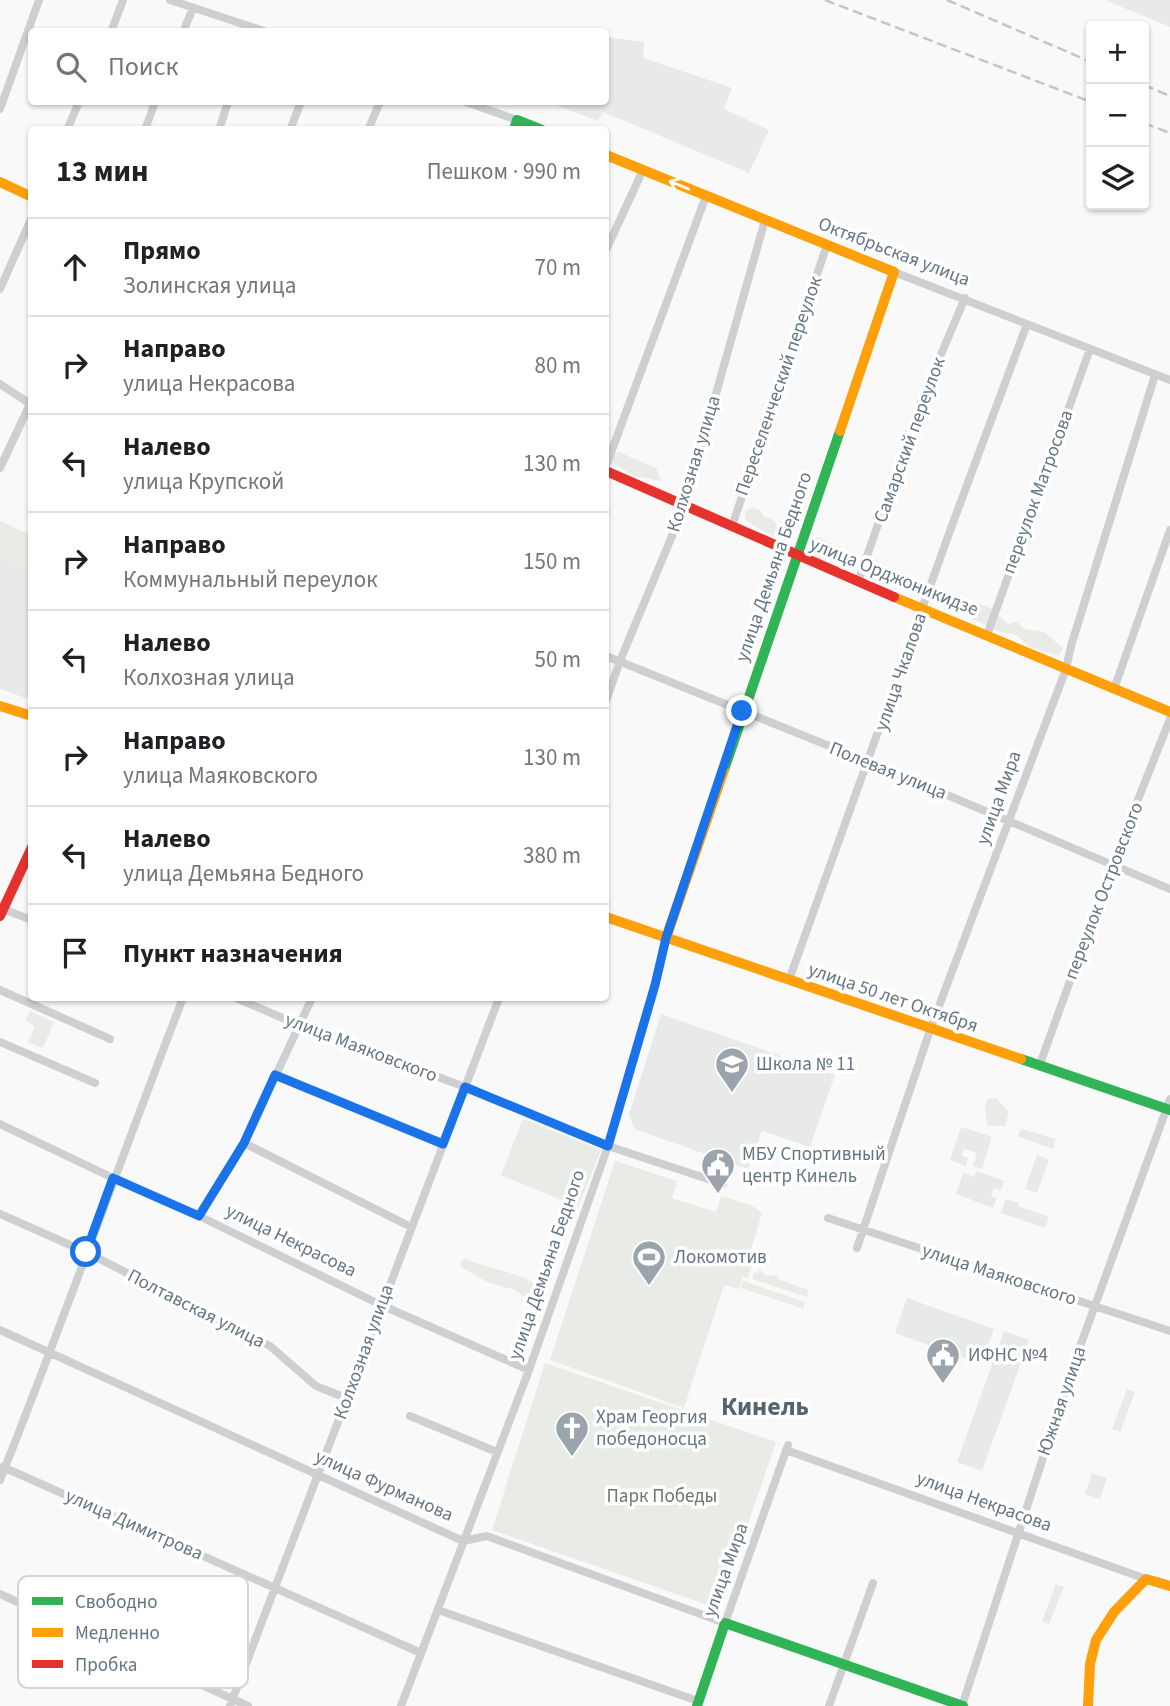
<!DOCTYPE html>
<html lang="ru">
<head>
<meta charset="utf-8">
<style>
  :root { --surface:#fff; --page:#f2f2f2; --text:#202124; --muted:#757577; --line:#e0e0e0 }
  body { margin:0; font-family:"Source Sans 3",sans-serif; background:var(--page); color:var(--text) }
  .controls { position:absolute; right:21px; top:21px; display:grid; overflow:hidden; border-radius:7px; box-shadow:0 2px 5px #0004 }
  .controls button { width:63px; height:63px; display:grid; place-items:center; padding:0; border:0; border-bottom:2px solid var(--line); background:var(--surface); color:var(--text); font:35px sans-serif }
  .stop { position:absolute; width:21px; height:21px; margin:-16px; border:5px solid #1a73e8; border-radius:50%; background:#fff }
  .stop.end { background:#1a73e8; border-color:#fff; box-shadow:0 2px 7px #0008 }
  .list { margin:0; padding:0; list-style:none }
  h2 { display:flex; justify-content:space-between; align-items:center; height:91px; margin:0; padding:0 28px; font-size:30px }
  h2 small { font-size:23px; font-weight:400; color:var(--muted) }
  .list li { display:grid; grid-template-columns:46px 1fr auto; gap:21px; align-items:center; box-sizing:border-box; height:98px; padding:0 28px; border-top:2px solid var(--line) }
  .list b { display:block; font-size:26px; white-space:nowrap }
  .list p { margin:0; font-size:23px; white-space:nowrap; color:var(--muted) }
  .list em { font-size:23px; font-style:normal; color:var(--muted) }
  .icon { flex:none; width:38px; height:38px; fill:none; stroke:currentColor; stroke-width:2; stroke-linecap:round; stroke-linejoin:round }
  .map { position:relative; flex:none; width:1170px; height:1706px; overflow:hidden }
  .search { position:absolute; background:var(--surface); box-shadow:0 2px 5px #0004; left:28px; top:28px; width:581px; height:77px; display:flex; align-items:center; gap:18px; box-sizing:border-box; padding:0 24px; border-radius:7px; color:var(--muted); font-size:26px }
  .panel { position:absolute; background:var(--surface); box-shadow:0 2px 5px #0004; left:28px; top:126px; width:581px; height:875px; border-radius:7px }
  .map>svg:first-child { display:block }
  .built { fill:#e8e9e9 }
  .green { fill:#e8ebe6 }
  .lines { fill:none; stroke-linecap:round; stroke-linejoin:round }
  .street { stroke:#cecfd0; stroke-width:8 }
  .fast { stroke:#30b455; stroke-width:10 }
  .slow { stroke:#ff9f0a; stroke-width:10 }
  .jam { stroke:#e5322d; stroke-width:10 }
  .rail { stroke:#c3c5c6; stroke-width:2.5; stroke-dasharray:10 5; stroke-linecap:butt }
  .oneway { stroke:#fff }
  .route { stroke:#1a73e8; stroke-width:9 }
  .labels { text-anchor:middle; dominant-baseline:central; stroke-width:7; stroke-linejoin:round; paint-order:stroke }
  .street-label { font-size:19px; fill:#657683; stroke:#fff }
  .poi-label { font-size:19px; fill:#657683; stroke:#fff; text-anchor:start }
  .park-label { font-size:19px; fill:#687a64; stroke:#fff }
  .district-label { font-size:26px; font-weight:bold; fill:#57646e; stroke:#fff }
  .key { fill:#fff; stroke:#d1d6da; stroke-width:2 }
  .key-label { font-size:19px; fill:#657683 }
</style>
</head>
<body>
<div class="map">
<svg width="1170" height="1706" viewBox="0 0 1170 1706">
  <rect width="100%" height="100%" fill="#f9f9f9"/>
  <path class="built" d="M1105,0H1170V27Z
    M606,37L644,42L643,58L732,88L724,109L769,130L749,173L603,112L598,121L548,102H606Z
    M0,521L31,535V700L0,689Z
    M661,1014L835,1075L810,1147L762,1131L748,1169L634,1129L629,1114Z
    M961,1127L992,1137L982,1169L973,1166L977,1153L964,1149L961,1155L968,1158L966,1166L950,1160Z
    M1021,1129L1056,1139L1053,1149L1018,1136Z
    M1037,1155L1049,1160L1037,1193L1025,1189Z
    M977,1171L1004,1181L1001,1190L994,1188L991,1196L997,1198L993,1208L956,1194L963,1173L974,1177Z
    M1006,1199L1019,1203L1018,1206L1049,1217L1045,1228L1001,1213Z
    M907,1298L994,1329L981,1364L895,1333Z
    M1004,1331L1029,1340L982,1471L957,1462Z
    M1127,1389L1135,1392L1120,1432L1112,1429Z
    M1092,1473L1107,1478L1100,1499L1085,1494Z
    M1056,1584L1064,1587L1049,1624L1042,1621Z"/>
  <path class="green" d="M619,452L656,468L661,481L634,476L618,466L606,463V455Z
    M752,508L760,510L764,517L772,519L777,524V537C770,535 749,524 745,519L746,510Z
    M5,528L12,529L31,538V575L0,560V532Z
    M818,537L848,551V556L839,560L830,553L821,560L813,555L808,540Z
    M874,559L890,571L907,578V582C891,589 879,580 867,568L868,560Z
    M976,602L990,608L1008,624L1017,622L1025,629L1044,632L1063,648L1059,656L1029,647L1017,635L997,631L969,617L968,606Z
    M30,1011L54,1022L43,1048L28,1042L35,1026L25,1021Z
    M996,1098L1009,1112L1005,1126H988L985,1111L987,1099Z
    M523,1119L601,1150L578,1207L501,1175Z
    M615,1161L677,1181L672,1198L716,1212L721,1196L753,1206L762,1213L749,1256L754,1258L748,1278L743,1277L739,1289L724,1285L684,1408L550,1360Z
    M465,1258C489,1271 522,1270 542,1290V1296H524L515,1290L487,1282L461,1267V1261Z
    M759,1269L767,1276L778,1275L777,1279L809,1290L807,1297L752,1279L754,1272L758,1273Z
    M743,1281L805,1302L803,1309L741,1288Z
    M545,1363L776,1442L719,1609L492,1530Z"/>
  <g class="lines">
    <path class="street" d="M170,0L267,32
      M111,32L123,0
      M183,32L193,8
      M466,102L517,120
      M0,109L39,0
      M67,130L79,102
      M145,130L155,102
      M219,130L228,102
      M290,130L301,102
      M368,130L380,102
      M606,250L643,170
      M894,272L1170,380
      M0,289L32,217
      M0,384L32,405
      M606,466L706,196
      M0,468L30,404
      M732,526L827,245
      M858,582L919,406L965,298
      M987,635L1090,349
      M606,656L869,762L1170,889
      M1114,689L1170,530
      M606,701L620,661L684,507L765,220
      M0,908L32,920
      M789,980L951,528L1027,324
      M0,990L110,1039
      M236,998L299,1025L465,1087L608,1146L723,1184
      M0,1042L95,1083
      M1040,1064L1112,865L1170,719
      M275,1075L443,1144
      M0,1124L113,1178L199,1216L381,1305L529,1370
      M244,1143L411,1227
      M0,1214L86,1252L270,1346L316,1386L346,1398
      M199,1216L244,1143L312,998
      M828,1218L1170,1331
      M857,1248L930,1030L1066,669L1071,646L1155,375
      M0,1330L463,1541L487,1536L725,1623L788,1445
      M410,1416L497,1452
      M786,1450L1146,1579
      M3,1467L421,1653
      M0,1480C64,1320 121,1158 183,998
      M0,1594L248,1706
      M438,1610L698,1701
      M230,1706L499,998
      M401,1706L529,1370L608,1146L655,985L666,938
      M829,1706L873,1583
      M962,1706L1073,1366L1170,1099"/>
    <path class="fast" d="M514,130L517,120L542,130
      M724,770L840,431
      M1021,1059L1170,1110
      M697,1706L725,1623L963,1706"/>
    <path class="slow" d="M606,155L894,272L840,431
      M0,182L32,197
      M894,597L1170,712
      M0,706L32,716
      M606,917L1021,1059
      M666,938L724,770
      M1088,1706L1090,1664L1096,1640L1114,1612L1146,1579L1170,1586"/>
    <path class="jam" d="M606,471L894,597
      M0,916L32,847"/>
    <path class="rail" d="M825,0L1091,102
      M947,0L1091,62
      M1144,85L1170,96
      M1144,123L1170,133"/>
  </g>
  <defs><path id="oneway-shaft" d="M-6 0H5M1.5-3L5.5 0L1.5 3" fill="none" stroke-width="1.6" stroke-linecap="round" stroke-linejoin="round" transform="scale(1.75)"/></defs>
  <use class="oneway" href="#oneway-shaft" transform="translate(679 185) rotate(-158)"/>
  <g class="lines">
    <path class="route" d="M86,1252L113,1178L199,1216L244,1143L275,1075L443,1144L465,1087L608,1146L655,985L666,938L742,711"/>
  </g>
  <defs>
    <g id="school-pin" transform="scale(1.75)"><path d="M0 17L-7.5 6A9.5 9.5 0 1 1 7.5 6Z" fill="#99a4ac" stroke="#fff"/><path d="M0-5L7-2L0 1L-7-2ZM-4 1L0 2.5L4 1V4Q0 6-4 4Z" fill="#fff"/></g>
    <g id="civic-pin" transform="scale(1.75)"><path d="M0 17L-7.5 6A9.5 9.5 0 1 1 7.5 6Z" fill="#99a4ac" stroke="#fff"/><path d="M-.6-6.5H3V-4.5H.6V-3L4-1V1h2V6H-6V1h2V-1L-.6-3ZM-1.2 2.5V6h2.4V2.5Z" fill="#fff"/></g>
    <g id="stadium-pin" transform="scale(1.75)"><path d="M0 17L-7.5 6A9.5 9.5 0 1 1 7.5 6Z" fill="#99a4ac" stroke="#fff"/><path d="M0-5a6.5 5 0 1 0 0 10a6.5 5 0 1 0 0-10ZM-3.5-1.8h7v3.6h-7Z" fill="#fff"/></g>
    <g id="church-pin" transform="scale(1.75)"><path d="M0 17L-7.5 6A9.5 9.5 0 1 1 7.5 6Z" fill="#99a4ac" stroke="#fff"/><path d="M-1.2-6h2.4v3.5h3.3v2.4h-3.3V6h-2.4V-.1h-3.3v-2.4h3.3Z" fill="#fff"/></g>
  </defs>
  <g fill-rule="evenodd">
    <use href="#school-pin" x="732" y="1064"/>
    <use href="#civic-pin" x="718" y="1165"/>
    <use href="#stadium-pin" x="649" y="1257"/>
    <use href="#civic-pin" x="943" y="1355"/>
    <use href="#church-pin" x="572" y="1428"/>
  </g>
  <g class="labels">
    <g class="street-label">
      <text transform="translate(894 252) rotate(21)">Октябрьская улица</text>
      <text transform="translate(779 386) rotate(-71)">Переселенческий переулок</text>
      <text transform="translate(910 440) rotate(-70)">Самарский переулок</text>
      <text transform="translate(694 464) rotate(-73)">Колхозная улица</text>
      <text transform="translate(1038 492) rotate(-70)">переулок Матросова</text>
      <text transform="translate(774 567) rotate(-71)">улица Демьяна Бедного</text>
      <text transform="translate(894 577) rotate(22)">улица Орджоникидзе</text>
      <text transform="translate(901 672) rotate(-71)">улица Чкалова</text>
      <text transform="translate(888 771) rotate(22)">Полевая улица</text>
      <text transform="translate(999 798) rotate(-70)">улица Мира</text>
      <text transform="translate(1104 891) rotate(-69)">переулок Островского</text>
      <text transform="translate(893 998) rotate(19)">улица 50 лет Октября</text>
      <text transform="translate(361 1048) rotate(21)">улица Маяковского</text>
      <text transform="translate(291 1241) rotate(26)">улица Некрасова</text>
      <text transform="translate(547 1265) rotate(-71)">улица Демьяна Бедного</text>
      <text transform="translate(999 1275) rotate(18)">улица Маяковского</text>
      <text transform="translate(196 1309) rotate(27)">Полтавская улица</text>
      <text transform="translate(364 1352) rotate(-70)">Колхозная улица</text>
      <text transform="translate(1062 1401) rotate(-71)">Южная улица</text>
      <text transform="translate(384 1486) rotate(24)">улица Фурманова</text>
      <text transform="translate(984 1502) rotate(20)">улица Некрасова</text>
      <text transform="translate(134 1525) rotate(24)">улица Димитрова</text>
      <text transform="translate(726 1570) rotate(-70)">улица Мира</text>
    </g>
    <g class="poi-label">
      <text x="756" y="1064">Школа № 11</text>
      <text x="742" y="1154">МБУ Спортивный<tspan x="742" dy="22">центр Кинель</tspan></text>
      <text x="674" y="1257">Локомотив</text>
      <text x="968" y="1355">ИФНС №4</text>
      <text x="596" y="1417">Храм Георгия<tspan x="596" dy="22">победоносца</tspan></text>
    </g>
    <g class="park-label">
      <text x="662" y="1496">Парк Победы</text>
    </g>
    <g class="district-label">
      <text x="765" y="1406">Кинель</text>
    </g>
  </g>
  <rect x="18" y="1576" width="230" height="112" rx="10" class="key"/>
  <rect x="32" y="1597" width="31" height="8" fill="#30b455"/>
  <rect x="32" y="1628" width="31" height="9" fill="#ff9f0a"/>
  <rect x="32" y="1660" width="31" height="8" fill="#e5322d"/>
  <g class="key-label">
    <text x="75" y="1608">Свободно</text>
    <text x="75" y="1639">Медленно</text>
    <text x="75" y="1671">Пробка</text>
  </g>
</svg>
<div class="controls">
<button>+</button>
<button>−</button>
<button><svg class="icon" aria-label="layers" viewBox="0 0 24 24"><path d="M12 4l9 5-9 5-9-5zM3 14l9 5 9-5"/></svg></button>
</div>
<div class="stop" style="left:86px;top:1252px"></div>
<div class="stop end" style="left:742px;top:711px"></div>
<div class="search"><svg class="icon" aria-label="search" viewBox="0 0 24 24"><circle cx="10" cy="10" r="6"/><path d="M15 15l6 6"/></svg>Поиск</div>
<section class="panel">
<h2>13 мин<small>Пешком · 990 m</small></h2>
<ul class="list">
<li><svg class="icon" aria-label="ahead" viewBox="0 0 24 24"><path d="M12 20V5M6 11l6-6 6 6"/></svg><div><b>Прямо</b><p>Золинская улица</p></div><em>70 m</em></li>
<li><svg class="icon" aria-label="right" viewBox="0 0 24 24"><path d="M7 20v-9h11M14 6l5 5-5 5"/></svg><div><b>Направо</b><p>улица Некрасова</p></div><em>80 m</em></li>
<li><svg class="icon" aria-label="left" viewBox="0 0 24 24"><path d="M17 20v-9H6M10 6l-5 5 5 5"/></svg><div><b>Налево</b><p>улица Крупской</p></div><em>130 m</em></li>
<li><svg class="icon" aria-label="right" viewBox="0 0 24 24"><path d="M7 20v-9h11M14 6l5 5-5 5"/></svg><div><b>Направо</b><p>Коммунальный переулок</p></div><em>150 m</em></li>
<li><svg class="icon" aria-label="left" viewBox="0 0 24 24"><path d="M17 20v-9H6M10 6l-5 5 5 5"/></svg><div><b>Налево</b><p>Колхозная улица</p></div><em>50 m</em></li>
<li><svg class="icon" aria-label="right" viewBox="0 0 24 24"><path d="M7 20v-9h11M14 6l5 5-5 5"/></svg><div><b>Направо</b><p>улица Маяковского</p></div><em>130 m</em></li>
<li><svg class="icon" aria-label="left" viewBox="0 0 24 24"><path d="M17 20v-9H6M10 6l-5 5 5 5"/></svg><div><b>Налево</b><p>улица Демьяна Бедного</p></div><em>380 m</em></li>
<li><svg class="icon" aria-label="arrive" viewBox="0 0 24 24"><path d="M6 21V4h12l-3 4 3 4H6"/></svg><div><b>Пункт назначения</b></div></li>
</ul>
</section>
</div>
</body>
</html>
